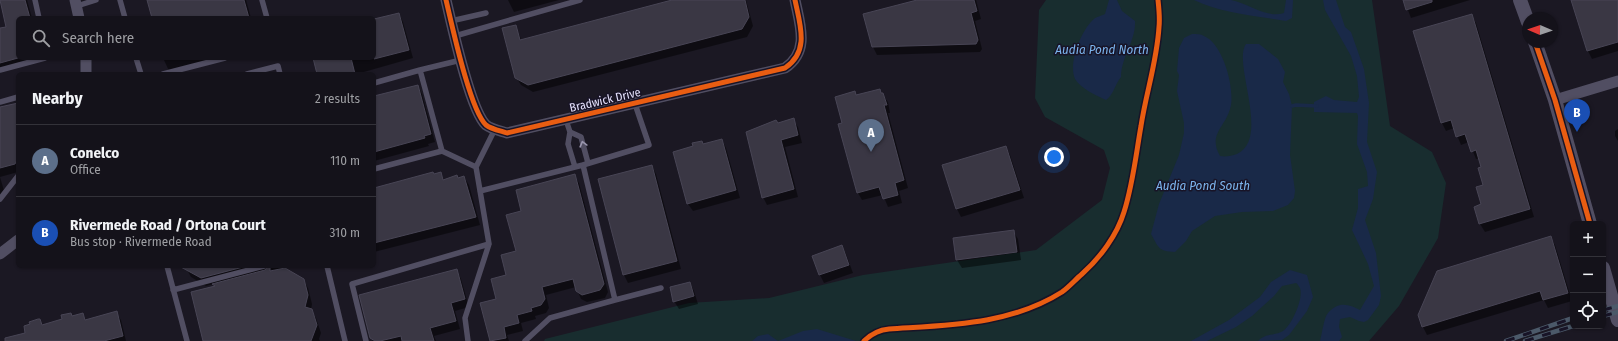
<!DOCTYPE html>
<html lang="en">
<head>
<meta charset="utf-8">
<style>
  :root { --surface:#14121a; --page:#212027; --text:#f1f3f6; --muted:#9d9ea2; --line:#333239; --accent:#d93025 }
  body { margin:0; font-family:"Fira Sans Condensed",sans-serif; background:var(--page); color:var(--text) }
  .controls { position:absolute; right:12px; bottom:12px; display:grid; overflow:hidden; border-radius:6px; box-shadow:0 1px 3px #0004 }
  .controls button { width:36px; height:36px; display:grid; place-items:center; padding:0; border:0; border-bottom:1px solid var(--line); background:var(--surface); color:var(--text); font:20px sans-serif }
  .compass { position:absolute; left:1522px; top:12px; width:36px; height:36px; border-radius:50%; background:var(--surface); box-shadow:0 1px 3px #0004; rotate:272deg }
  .you { position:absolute; left:1054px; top:157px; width:14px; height:14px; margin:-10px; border:3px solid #fff; border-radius:50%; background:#1a73e8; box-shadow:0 0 0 6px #1a73e833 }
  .badge { display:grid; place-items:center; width:26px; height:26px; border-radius:50%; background:var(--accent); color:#fff; font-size:13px; font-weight:700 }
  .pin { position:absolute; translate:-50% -33px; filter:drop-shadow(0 1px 2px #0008) }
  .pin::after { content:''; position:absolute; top:21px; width:14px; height:12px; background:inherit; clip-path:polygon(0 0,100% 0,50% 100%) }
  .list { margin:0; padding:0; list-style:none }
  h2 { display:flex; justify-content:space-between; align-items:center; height:52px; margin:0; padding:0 16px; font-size:17px }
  h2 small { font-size:13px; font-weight:400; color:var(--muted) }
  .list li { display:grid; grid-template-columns:26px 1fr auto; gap:12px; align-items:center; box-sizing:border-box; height:72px; padding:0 16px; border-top:1px solid var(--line) }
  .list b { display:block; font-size:15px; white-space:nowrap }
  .list p { margin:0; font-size:13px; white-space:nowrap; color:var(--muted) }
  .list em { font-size:13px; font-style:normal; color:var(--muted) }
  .icon { flex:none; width:22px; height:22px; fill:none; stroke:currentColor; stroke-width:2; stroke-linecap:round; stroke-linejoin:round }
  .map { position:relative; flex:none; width:1618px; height:341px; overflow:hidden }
  .search { position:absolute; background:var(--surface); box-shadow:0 1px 3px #0004; left:16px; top:16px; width:360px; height:44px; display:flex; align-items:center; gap:10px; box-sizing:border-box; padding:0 14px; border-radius:6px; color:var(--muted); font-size:15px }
  .panel { position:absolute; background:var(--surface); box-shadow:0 1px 3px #0004; left:16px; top:72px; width:360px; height:196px; border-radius:6px }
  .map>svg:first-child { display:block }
  .green { fill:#182d2f }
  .water { fill:#192948 }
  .shadow { fill:#0007 }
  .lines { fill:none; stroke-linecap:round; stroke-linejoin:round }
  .stream { stroke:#192948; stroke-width:3.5 }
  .building { fill:#3a3744; stroke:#484555 }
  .service { stroke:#514e62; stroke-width:5.5 }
  .minor { stroke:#514e62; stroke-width:11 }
  .tertiary { stroke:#514e62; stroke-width:14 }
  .rail-casing { stroke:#4b5969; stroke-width:4.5 }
  .rail { stroke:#181427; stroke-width:3; stroke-dasharray:9; stroke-linecap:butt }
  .cycleway-casing { stroke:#181427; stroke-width:8 }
  .cycleway { stroke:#e95d12; stroke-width:5 }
  .oneway { stroke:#9a96ae }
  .labels { text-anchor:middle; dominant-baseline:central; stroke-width:3; stroke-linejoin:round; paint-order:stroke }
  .street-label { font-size:12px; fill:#e3dffa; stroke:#181427 }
  .water-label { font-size:13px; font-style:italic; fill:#7bb3ec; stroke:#181427 }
</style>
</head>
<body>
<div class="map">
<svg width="1618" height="341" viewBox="0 0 1618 341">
  <rect width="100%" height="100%" fill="#1b1823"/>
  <path class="green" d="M1046,0H1372L1390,126L1432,152L1446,183L1438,238L1399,306L1369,341H544L545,339L689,303L769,298L863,275L1036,250L1102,200L1110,168L1104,150L1045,117L1035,98L1039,10Z"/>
  <path class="water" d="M1109,0H1117L1122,11L1135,21C1136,41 1121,57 1121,77C1114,86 1114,94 1106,100C1097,96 1080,88 1075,79C1068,63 1081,30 1094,19C1096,17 1101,16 1105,14Z
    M1194,0C1205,0 1219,0 1231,0C1248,3 1267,19 1284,13L1286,0H1293L1292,18L1286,21C1257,16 1220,13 1194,0Z
    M1323,0H1336L1345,27L1351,32L1364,69L1369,103L1367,142L1377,172L1373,199L1365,220L1376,253L1381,296L1379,305L1368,320L1364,322L1359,321L1350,317L1340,319L1339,327L1342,337L1339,341H1320C1322,334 1324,317 1328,313C1338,301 1349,304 1360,310L1374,286L1368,264L1352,230L1358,208V189L1368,186L1367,172L1357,144L1358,116L1357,113L1314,112V102L1326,96L1334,100L1357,102L1359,97L1357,76L1351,56L1325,10Z
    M1192,34C1196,34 1201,34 1204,36C1223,44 1234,86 1231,105C1227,127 1207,133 1220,156C1226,157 1231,156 1237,154C1271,138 1232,63 1246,44H1259L1278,59L1285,72L1283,82L1289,94L1292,106L1290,155L1295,191L1294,198L1288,205L1273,211L1242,212L1215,216L1192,231L1186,241L1175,252C1158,251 1159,248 1151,234L1159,204L1179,155L1184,133V123L1177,91L1179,75L1177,71L1179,48L1184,38Z
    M1290,270L1307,275L1313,297L1307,311L1289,335L1282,340L1258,341C1266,333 1272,336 1281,332C1291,328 1304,298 1300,288C1300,288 1297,283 1296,283L1282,286L1274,296L1252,316L1236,327L1207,341H1191L1229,320L1260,297L1271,282Z
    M817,329L856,341H752L758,336L768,334L778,341L803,331Z"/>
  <path class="shadow" d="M0,0H27L32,18H18V58H42L0,72V29L7,27Z
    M148,0H246L251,18H153Z
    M508,0H559L514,12Z
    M676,0H746L753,26L747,37L533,92L521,85L516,77L515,26L522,41Z
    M921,0H976L981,19L975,21L982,49L980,52L877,55L873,47L864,15Z
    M1404,0H1470L1411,18Z
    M1572,0H1618V51L1592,59L1588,51Z
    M399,14L403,22L413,58L357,74H307L318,71L314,58H374V20Z
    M1471,15L1476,23L1534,217L1485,232L1480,224L1484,186L1483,168L1480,158L1476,159L1469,142L1461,145L1454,128L1446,131L1442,123Z
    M163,58H225L170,73Z
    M418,86L422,94L435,142L428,144L429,146L374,161V97Z
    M879,90L888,102L890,113H888L908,188L899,191L902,203L888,207L883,195L862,200L858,193L843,124L855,93L857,96Z
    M18,104V172L0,177L5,194L0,195V108Z
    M793,120L798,127L802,143L785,147L798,197L767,205L763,197L778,124Z
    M1618,129V141L1615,136V131Z
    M722,140L726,148L740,198L693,211L688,204L703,145Z
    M1006,147L1010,155L1024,198L961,217L957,209L944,166Z
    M652,166L656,174L681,269L628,283L624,275L599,180Z
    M441,174L444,180L464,177L469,185L480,225L374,252V189Z
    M574,175L579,183L608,292L605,298L587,302L581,299L576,287L546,295L549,308L546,313L535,316L536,319L521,323L523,331L507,335L509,341H491L481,303L497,299L517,252L523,212Z
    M1013,231L1018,239L1021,260L962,268L957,260L954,239Z
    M1551,238L1555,245L1572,301L1548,308L1544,300L1427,335L1423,327L1419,315Z
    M842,246L846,254L853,273L824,283L820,275L813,256Z
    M185,266H282L303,279L308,288L312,304L311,310L316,318L321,333L319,339L320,341H204L215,287L213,284L206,286L191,277Z
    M457,271L461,279L469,307L455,311L460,329L434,336L436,341H373L371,338Z
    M690,283L694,291L698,304L679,309L674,301Z
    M116,313L121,320L126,341H16L27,333L40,320L43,325L83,314L86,320Z"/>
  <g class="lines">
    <path class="stream" d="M1292,106L1296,105L1317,106"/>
  </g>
  <path class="building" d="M0,0H25L30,18H18V58L0,63V28L6,27Z
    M147,0H244L249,18H152Z
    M672,0H745L749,17L742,29L528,85L515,78L502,28L516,25L520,40Z
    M917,0H974L977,11L971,13L978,40L976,44L872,47L863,14Z
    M1403,0H1432V2L1406,10Z
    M1571,0H1618V42L1587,51Z
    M399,13L409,50L374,59V19Z
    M1472,14L1530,209L1479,224L1474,207L1481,204L1476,187L1483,185L1478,168L1481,167L1476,150L1471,152L1465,134L1456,137L1451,120L1441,123L1413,31Z
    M313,58H351L355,74H317Z
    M418,85L431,134L424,136L425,138L374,152V96Z
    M880,89L881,93H883L887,105H884L904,180L895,183L898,195L883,199L879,187L857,193L838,124L842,123L835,97L855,91L856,95Z
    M18,103V158L15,164L0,168V107Z
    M794,118L798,135L781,140L794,189L762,198L746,132L776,120L778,123Z
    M722,139L736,190L687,204L673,152L693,146L692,143L702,141L703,144Z
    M1006,146L1020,190L956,209L942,165Z
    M652,165L677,261L623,275L598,179Z
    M433,172L434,174L441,172L443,180L457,175L458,178L464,176L476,217L374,243V188Z
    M575,174L604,284L600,290L582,295L576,291L573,279L542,287L545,299L541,305L531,308L532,311L517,315L519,323L504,327L506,338L490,341L480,303L496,299L491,279L506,275L501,255L516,251L506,215L521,211L516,190Z
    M1014,230L1017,252L956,260L953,238Z
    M1551,236L1568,293L1543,300L1540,291L1422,327L1418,315L1437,271Z
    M842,245L849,265L819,275L812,256Z
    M179,266H247L201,278Z
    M268,266H270V271L285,268L304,279L308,295L305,307L312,309L317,325L311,341H203L191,292L215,286L212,284L265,270Z
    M457,269L465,299L451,303L456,321L430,328L434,341H402L401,336L380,341H375L370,338L359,295Z
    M690,282L694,296L673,302L670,287Z
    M117,311L123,336L104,341H5V338L25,333L24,326L30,324L29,322L38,319H40L42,325L62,319L61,315L71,313L72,316L83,313L85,320Z"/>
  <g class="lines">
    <path class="service" d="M35,0L39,18
      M120,0L125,18
      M262,0L267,18
      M77,6L96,0
      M451,21L486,13
      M455,36L580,0
      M136,58L141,74
      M0,70L45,58
      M163,74L225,58
      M247,74L278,66L280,74
      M374,83L420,70
      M0,102L18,97
      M566,120L570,132L568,144L575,167
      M570,132L581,137L588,163
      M442,151L420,70L461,60
      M583,165L649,145L635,104
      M374,169L442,151L476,167
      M480,191L583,165L615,300L550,318L525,341
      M0,199L18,176
      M167,266L187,341
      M327,266L345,341
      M173,290L264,266
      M615,300L661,288
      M366,341L352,284L489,244
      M468,341L465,318L489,244L476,167L495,129"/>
    <path class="minor" d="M75,0L79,18
      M446,0C452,25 470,110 486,125C491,129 501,131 507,133L785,68C810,51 800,25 795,0
      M86,58V74
      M1555,100L1618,81
      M0,254L18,240"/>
    <path class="tertiary" d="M1520,0L1528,22
      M1535,42L1555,100L1590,224
      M1603,268L1618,320"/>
    <g class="rail-casing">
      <path id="rail" d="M1603,310L1618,306
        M1603,316L1618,312
        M1506,341L1573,318
        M1525,341L1573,326"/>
    </g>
    <use href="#rail" class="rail"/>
    <g class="cycleway-casing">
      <path id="cycleway" d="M446,0C452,25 470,110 486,125C491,129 501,131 507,133L785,68C810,51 800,25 795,0
        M1535,42L1555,100L1590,224
        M864,341C871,334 879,330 889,329C948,325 1010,325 1062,292C1069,287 1075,280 1082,274C1100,258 1117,235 1124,212C1133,184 1136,154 1141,126C1146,93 1157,61 1159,27C1160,18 1159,9 1158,0"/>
    </g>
    <use href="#cycleway" class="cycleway"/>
  </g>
  <defs><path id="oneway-chevron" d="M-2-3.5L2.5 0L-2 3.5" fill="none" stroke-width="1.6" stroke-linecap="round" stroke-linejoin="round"/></defs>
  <use class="oneway" href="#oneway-chevron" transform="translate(583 144) rotate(-105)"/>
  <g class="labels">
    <g class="street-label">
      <text transform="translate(605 100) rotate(-13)">Bradwick Drive</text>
    </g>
    <g class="water-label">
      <text x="1102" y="49">Audia Pond North</text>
      <text x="1203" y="185">Audia Pond South</text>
    </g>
  </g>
</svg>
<div class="controls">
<button>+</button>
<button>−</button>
<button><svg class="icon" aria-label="locate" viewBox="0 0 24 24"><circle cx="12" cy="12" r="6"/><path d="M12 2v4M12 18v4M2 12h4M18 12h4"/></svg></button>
</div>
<svg class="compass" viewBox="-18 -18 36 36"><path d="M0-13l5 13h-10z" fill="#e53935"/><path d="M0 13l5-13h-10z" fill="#9d9ea2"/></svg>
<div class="you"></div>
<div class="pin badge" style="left:871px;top:152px;background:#5c6f8a">A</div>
<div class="pin badge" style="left:1577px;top:132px;background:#1a4fb4">B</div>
<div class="search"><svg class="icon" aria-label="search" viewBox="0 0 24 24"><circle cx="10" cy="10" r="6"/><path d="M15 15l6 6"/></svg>Search here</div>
<section class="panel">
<h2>Nearby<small>2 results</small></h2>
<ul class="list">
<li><span class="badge" style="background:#5c6f8a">A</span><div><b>Conelco</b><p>Office</p></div><em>110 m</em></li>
<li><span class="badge" style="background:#1a4fb4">B</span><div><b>Rivermede Road / Ortona Court</b><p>Bus stop · Rivermede Road</p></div><em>310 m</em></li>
</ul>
</section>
</div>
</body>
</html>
